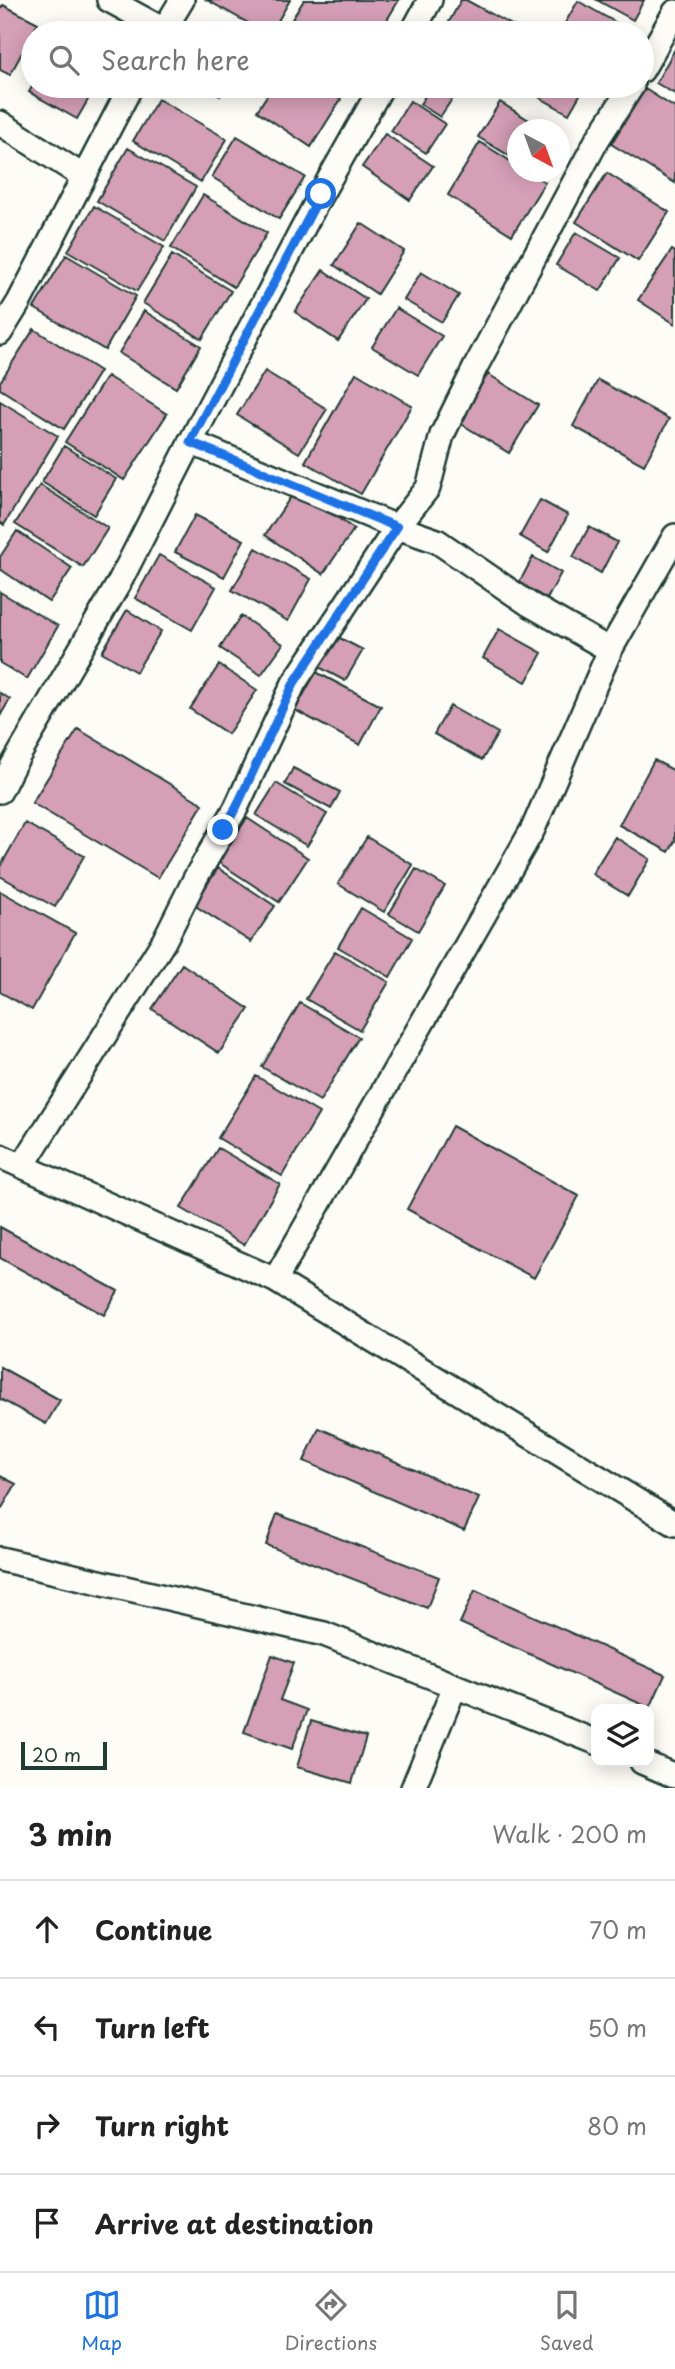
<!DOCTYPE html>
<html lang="en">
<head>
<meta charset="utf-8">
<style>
  :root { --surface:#fff; --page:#f6f6f6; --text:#222; --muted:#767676; --line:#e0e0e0; --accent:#1a73e8 }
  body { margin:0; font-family:"Playpen Sans",sans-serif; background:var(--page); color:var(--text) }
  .controls { position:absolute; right:21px; bottom:21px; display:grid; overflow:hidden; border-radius:14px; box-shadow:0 4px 18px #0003 }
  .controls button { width:63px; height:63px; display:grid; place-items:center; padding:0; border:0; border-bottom:2px solid var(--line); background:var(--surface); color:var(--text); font:35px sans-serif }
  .compass { position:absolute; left:507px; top:119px; width:63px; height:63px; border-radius:50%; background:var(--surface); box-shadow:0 4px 18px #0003; rotate:139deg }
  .scale { position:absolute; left:21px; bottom:18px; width:86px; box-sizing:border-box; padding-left:7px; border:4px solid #1f3d34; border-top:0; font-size:19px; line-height:24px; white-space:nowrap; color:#1f3d34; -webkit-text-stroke:5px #fdfcf7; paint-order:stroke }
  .stop { position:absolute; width:21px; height:21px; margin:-16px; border:5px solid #1a73e8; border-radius:50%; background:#fff }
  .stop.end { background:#1a73e8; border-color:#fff; box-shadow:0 2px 7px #0008 }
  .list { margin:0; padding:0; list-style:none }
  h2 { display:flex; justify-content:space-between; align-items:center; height:91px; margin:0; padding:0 28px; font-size:30px }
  h2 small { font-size:23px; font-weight:400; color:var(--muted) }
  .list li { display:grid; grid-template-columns:46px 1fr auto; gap:21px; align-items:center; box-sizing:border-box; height:98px; padding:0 28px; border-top:2px solid var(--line) }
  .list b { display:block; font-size:26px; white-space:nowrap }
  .list em { font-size:23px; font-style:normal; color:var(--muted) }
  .icon { flex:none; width:38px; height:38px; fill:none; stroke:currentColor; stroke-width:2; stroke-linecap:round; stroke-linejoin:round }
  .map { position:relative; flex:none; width:675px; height:1788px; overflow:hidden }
  .search { position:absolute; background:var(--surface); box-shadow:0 4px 18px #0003; left:21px; right:21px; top:21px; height:77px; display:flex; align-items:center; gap:18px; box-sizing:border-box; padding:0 24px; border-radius:38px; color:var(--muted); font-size:26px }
  .sheet { height:483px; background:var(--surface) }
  nav { display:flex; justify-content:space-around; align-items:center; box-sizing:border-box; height:98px; border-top:2px solid var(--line); background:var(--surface); font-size:19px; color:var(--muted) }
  nav a { display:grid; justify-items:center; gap:4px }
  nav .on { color:var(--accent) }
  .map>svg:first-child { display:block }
  .building { fill:#d59fb6; stroke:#1f3d34; stroke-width:2 }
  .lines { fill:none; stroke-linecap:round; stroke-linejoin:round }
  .minor-casing { stroke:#1f3d34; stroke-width:28 }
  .minor { stroke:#fdfcf7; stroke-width:23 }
  .route { stroke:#1a73e8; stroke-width:9 }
</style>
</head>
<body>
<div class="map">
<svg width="675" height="1788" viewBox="0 0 675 1788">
  <rect width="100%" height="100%" fill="#fdfcf7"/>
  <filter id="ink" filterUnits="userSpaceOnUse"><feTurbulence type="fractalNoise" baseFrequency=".0143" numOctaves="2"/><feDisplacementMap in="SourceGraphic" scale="14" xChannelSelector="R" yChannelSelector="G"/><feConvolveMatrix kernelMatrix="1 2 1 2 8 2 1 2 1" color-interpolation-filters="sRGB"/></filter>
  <g filter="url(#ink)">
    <path class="building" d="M207,0H290L271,33H266Z
      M304,0H399L379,33H293L286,29Z
      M461,0H466L521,30L519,33H443Z
      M597,0H644L633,20Z
      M578,1L622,26L618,33H559Z
      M3,5L38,23L10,75L0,70V10Z
      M675,49V94L656,83Z
      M33,85V86H96L77,119L29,92Z
      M203,86H226L220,96Z
      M273,86H321L341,99L311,147L257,111Z
      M432,86H461L440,117L420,104Z
      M519,86H585L569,114Z
      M645,89L675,108V183L611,144Z
      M158,99L227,139L201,182L133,141Z
      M410,101L445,124L426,153L391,131Z
      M500,102L545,130H518V161L478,137Z
      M385,134L433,166L410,200L362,167Z
      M237,136L305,177L279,219L212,177Z
      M480,142L518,166V172H527L545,182L512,235L448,195Z
      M128,148L196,187L165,241L97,201Z
      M607,173L669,212L638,261L576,222Z
      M203,195L267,233L234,287L171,248Z
      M94,206L164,247L137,291L68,251Z
      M361,223L404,251L377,294L334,265Z
      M576,232L620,258L600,291L556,265Z
      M672,250L675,252V324L638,300Z
      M66,255L136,296L105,350L34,308Z
      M172,255L231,291L202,339L143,303Z
      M323,270L366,299L338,341L295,312Z
      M421,272L459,295L442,322L404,300Z
      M396,308L442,336L418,375L372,347Z
      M144,311L201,346L176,388L119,353Z
      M34,329L100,371L64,429L0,389V382Z
      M265,371L327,409L299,453L237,415Z
      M356,373L412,406L361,494L305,462Z
      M488,374L538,405L509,453L458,422Z
      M107,376L167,414L124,480L65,442Z
      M598,380L669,419L644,465L573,426Z
      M0,401L58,436L4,525L0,522Z
      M64,446L116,479L94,515L42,482Z
      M40,485L108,528L83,567L15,524Z
      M296,489L354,529L323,574L265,535Z
      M540,500L568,515L548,552L520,536Z
      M195,515L244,540L224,577L175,552Z
      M589,527L617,542L601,573L573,557Z
      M17,531L72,568L49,602L0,569V557Z
      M256,548L311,579L288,621L232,590Z
      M159,555L216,587L192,630L135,598Z
      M533,557L561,573L547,599L519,583Z
      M0,592L58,626L27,679L0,663Z
      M127,610L161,631L136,672L102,652Z
      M241,616L283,644L261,675L220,648Z
      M499,629L542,653L526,682L483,658Z
      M336,636L363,650L345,681L319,667Z
      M219,665L257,690L228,734L190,709Z
      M316,672L381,706L360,745L295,710Z
      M0,693L10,699L0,716Z
      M450,706L498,733L482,760L434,734Z
      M78,729L203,804L158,878L32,803Z
      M654,760L675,771V841L669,852L619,825Z
      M293,768L340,792L331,809L285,784Z
      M276,783L327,814L307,846L256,815Z
      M247,818L308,858L279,902L218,862Z
      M25,823L84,856L55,907L0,876V867Z
      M367,837L413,865L384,912L338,884Z
      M615,837L650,859L628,896L592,874Z
      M218,868L275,906L251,942L194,905Z
      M416,869L445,886L418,931L389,914Z
      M0,891L75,933L32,1010L0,992Z
      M361,908L412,938L390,977L338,947Z
      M335,951L389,982L360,1030L306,999Z
      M182,964L249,1009L219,1053L152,1009Z
      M300,1003L359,1037L320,1101L262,1067Z
      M256,1076L319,1113L282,1176L218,1138Z
      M452,1126L579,1196L534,1278L407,1209Z
      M218,1148L280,1184L244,1245L181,1208Z
      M0,1227L118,1291L104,1315L0,1258Z
      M0,1367L60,1400L46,1424L0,1399Z
      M319,1428L479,1498L464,1531L304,1461Z
      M0,1476L16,1484L2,1508L0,1507Z
      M277,1514L439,1577L427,1608L266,1545Z
      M475,1590L665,1675L650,1708L460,1623Z
      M272,1655L294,1663L280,1700L307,1710L292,1749L244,1732Z
      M311,1721L366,1737L352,1783L297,1767Z"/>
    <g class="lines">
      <g class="minor-casing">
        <path id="minor" d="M109,0L164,30
          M162,33L182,0
          M412,33L430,0
          M642,70L675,12
          M0,123L84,177
          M0,333L19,302L131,86
          M610,650L529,604L437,541L397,527L428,488L442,435L476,366L597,140L632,86
          M0,791L13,765L119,583L203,418L321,194L382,86
          M0,1156L275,1280L675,1524
          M23,1165L164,941L196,877L236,808L294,683L397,527L190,442
          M275,1280L533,829L610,650L675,536
          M0,1559L324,1634L596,1742
          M642,1762L675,1776
          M413,1788L455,1686"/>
      </g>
      <use href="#minor" class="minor"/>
    </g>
  </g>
  <g class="lines" filter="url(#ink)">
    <path class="route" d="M223,830L236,808L294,683L397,527L190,442L321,194"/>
  </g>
</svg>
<div class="controls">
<button><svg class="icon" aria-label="layers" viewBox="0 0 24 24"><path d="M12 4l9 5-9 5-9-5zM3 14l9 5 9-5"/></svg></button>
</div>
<svg class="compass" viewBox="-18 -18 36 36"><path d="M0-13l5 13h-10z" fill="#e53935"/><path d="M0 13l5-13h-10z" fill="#767676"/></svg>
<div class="scale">20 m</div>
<div class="stop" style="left:321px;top:194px"></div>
<div class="stop end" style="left:223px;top:830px"></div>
<div class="search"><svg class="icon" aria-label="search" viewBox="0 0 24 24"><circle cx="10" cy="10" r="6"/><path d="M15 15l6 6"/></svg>Search here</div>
</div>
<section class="sheet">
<h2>3 min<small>Walk · 200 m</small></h2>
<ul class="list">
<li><svg class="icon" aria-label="ahead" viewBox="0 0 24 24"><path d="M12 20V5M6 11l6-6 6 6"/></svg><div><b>Continue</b></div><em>70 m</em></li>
<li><svg class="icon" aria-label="left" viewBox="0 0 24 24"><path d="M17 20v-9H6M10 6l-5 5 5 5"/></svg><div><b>Turn left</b></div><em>50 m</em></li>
<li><svg class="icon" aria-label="right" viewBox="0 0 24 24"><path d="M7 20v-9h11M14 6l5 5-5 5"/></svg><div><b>Turn right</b></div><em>80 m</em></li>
<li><svg class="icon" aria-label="arrive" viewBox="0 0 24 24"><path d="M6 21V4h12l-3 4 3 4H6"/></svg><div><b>Arrive at destination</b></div></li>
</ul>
</section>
<nav>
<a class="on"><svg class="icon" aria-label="map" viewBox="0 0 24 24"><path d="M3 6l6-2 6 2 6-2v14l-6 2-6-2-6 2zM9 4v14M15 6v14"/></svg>Map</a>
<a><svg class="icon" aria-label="directions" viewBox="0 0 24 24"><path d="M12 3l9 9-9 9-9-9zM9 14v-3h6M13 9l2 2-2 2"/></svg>Directions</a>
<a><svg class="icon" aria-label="saved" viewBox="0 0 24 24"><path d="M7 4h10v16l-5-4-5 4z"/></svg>Saved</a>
</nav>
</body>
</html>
